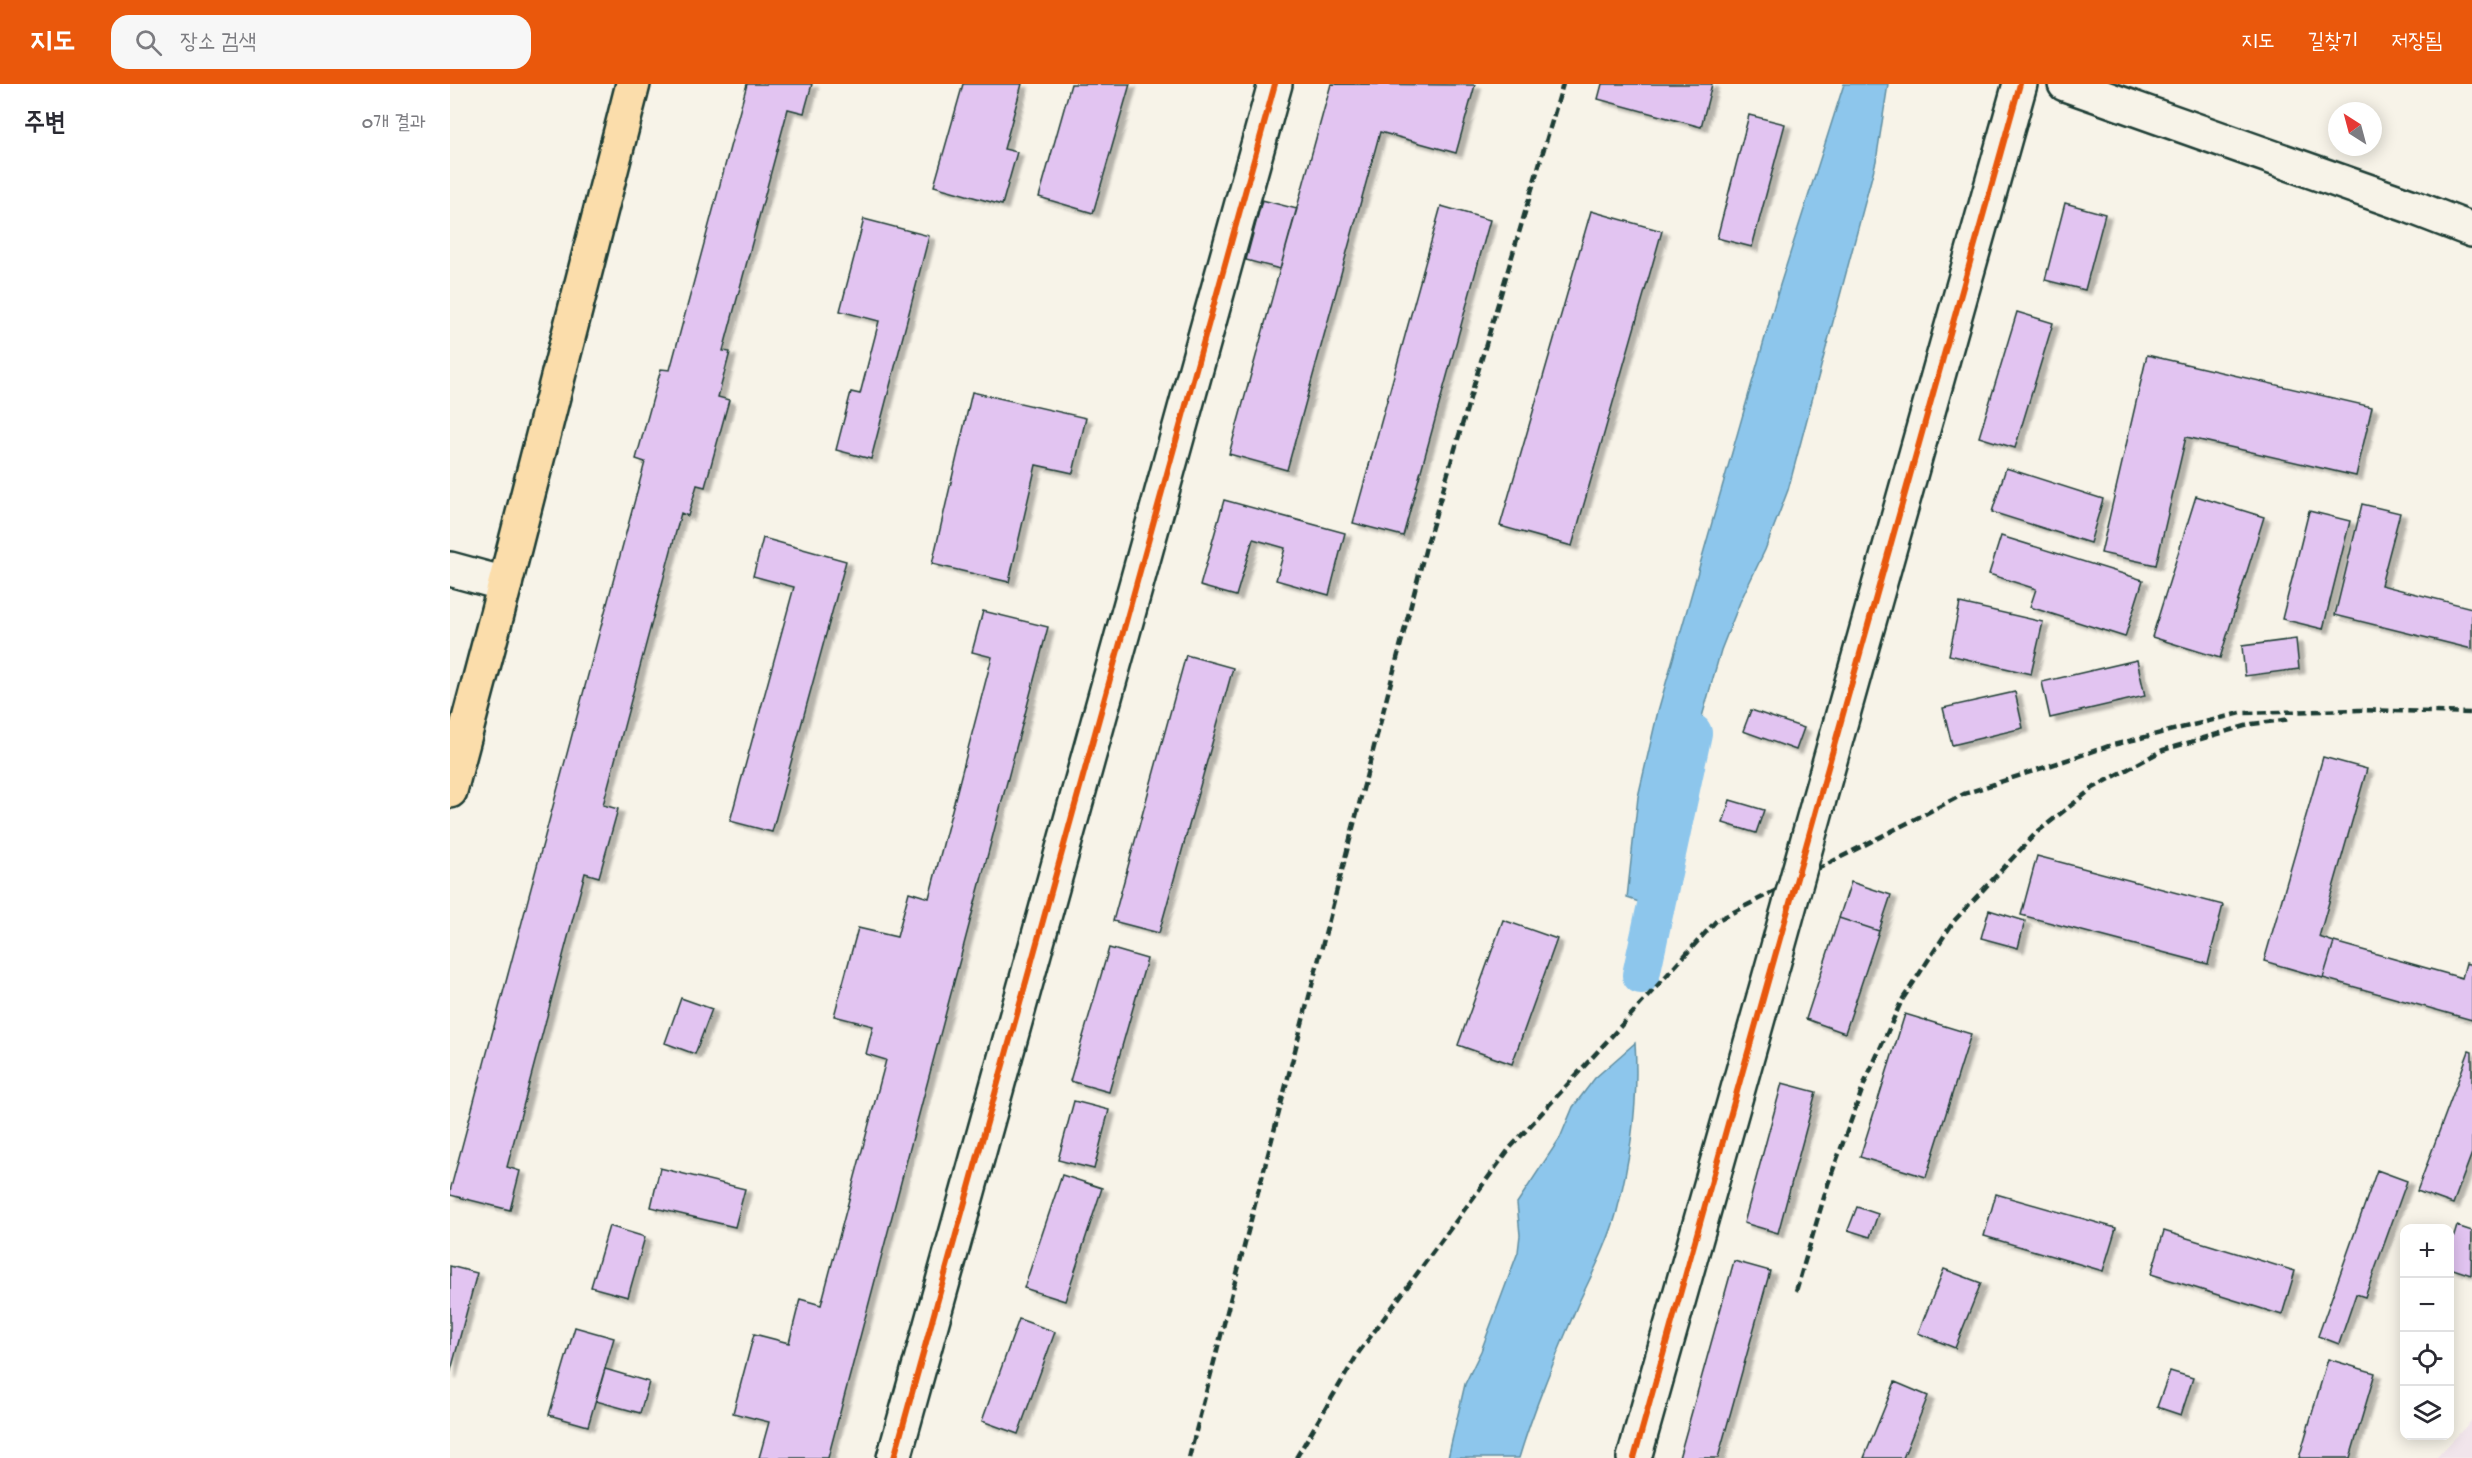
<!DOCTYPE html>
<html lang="ko">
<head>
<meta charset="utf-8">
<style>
  :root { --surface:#fff; --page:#f7f7f7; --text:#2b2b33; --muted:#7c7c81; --line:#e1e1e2; --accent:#ea580c }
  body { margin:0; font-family:"Gochi Hand","Poor Story",sans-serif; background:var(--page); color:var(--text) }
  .controls { position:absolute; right:18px; bottom:18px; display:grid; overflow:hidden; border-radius:12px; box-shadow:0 3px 15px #0003 }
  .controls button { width:54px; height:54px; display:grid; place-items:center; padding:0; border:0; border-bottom:2px solid var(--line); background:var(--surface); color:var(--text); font:30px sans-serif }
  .compass { position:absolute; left:1878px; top:18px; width:54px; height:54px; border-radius:50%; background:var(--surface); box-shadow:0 3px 15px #0003; rotate:324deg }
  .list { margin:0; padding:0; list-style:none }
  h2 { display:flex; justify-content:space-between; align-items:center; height:78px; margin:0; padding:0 24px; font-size:26px }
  h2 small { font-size:20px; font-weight:400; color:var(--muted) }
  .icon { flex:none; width:33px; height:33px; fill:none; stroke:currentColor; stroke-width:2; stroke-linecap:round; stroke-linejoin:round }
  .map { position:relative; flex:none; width:2022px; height:1374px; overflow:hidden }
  header { display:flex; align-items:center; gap:36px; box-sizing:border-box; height:84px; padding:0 30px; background:var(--accent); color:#fff }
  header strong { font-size:28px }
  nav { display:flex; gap:33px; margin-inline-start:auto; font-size:21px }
  .search { width:420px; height:54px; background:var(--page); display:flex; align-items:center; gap:15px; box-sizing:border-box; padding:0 21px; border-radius:18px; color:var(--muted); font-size:22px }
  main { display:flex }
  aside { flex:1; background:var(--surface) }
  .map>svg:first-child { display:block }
  .built { fill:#f1e5eb }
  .water { fill:#8dc6ec; stroke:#618fa2; stroke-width:1.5 }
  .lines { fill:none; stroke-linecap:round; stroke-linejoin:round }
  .canal { stroke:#8dc6ec; stroke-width:38 }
  .building { fill:#e2c4f1; stroke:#1f3d34; stroke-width:1.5; filter:url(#shadow) }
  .street-casing { stroke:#1f3d34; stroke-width:38 }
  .secondary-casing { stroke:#1f3d34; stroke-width:38 }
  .primary-casing { stroke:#1f3d34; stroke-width:38 }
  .street { stroke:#f7f3e8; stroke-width:33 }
  .secondary { stroke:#f7f3e8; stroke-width:33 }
  .primary { stroke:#fbddab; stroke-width:33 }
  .rail { stroke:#1f3d34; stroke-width:4.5; stroke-dasharray:9 4.5; stroke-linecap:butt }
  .street-bridge-casing { stroke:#1f3d34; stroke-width:38; stroke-linecap:butt }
  .street-bridge { stroke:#f7f3e8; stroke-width:33 }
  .cycleway-casing { stroke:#f7f3e8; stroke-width:10 }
  .cycleway { stroke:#e8590c; stroke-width:6 }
</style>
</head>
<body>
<header>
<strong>지도</strong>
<div class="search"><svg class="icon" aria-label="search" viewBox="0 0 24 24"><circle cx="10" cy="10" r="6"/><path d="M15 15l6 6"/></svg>장소 검색</div>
<nav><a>지도</a><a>길찾기</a><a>저장됨</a></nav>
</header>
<main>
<aside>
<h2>주변<small>0개 결과</small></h2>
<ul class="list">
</ul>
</aside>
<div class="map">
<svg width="2022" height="1374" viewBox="0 0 2022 1374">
  <defs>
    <filter id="shadow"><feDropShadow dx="6" dy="4" stdDeviation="1.5" flood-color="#0004"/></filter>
  </defs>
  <rect width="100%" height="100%" fill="#f7f3e8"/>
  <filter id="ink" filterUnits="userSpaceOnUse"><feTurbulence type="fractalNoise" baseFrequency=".0167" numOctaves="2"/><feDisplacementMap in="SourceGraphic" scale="12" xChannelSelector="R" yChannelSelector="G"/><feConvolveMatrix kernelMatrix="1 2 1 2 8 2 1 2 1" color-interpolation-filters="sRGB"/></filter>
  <g filter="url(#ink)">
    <path class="built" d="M2022,1336V1374H1986Z"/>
    <path class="water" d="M1394,0H1438L1426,77L1338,406L1315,466L1290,518L1271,566L1217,756L1204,823L1177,814L1188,713L1208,627L1330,201Z
      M1185,959C1189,1016 1181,1072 1167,1127C1158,1160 1142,1190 1128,1220C1107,1270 1085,1321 1069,1374H998L1015,1300L1031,1267L1068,1168L1070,1151L1067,1119L1110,1054L1123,1023L1145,994Z"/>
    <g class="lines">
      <path class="canal" d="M1191,891L1243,649"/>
    </g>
    <path class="building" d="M297,0H362L354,29L338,25L273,267L280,268L268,313L279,316L255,403L247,401L238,432L231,429L153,721L168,725L149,793L135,789L57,1083L70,1087L60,1126L0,1111V1107L195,378L186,375L211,285L220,286Z
      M513,0H572L554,65L567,68L552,121L484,102Z
      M621,0H680L643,129L589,113Z
      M881,0L1025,1L1006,69L930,48L837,386L779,370Z
      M1152,0H1262L1251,43L1148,15Z
      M1299,31L1335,40L1302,163L1267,154Z
      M812,116L847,125L830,185L796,176Z
      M1615,119L1655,130L1635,206L1595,196Z
      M991,122L1040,136L953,452L903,439Z
      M1141,127L1212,147L1122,462L1050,442Z
      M414,135L479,152L421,375L386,366L401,308L410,310L429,237L390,227Z
      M1567,228L1603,239L1565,364L1529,353Z
      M1697,271L1922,323L1906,392L1736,353L1706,481L1651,469Z
      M522,308L636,334L623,389L586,381L559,498L482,480Z
      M1556,384L1653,415L1640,459L1542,428Z
      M1746,412L1814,433L1770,574L1702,553Z
      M774,416L895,449L879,511L826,496L835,464L803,455L786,512L750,502Z
      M1912,420L1950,429L1931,501L2022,524V565L1885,531Z
      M1859,427L1900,437L1873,545L1832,535Z
      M1551,452L1693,496L1675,553L1580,523L1586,505L1539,490Z
      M313,454L396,477L322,748L280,737L344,503L303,492Z
      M1510,519L1593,538L1581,590L1499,571Z
      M533,527L598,543L378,1374H309L319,1338L283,1329L304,1250L339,1259L350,1215L371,1221L436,976L416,970L423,942L384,932L408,844L447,853L459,808L479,814L542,573L522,568Z
      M1846,555L1849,585L1795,592L1792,562Z
      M736,571L783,584L709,849L663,837Z
      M1687,576L1695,612L1600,634L1592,598Z
      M1565,608L1573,644L1502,661L1493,624Z
      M1301,626L1354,644L1346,666L1293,647Z
      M1873,673L1917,685L1869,853L1884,858L1873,894L1814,877Z
      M1280,716L1314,726L1306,749L1273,739Z
      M1587,772L1773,821L1758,880L1571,831Z
      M1401,798L1441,811L1429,847L1389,834Z
      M1539,826L1575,837L1568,864L1531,854Z
      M1389,834L1429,847L1395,949L1356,935Z
      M1053,836L1107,855L1062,980L1008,961Z
      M1884,858L2012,894L2016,879L2022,881V936L1873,894Z
      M659,864L697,875L659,1008L620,997Z
      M231,914L262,925L245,970L215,959Z
      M1455,930L1521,950L1476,1093L1410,1073Z
      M2019,967L2022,968V1069L2003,1120L1967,1107Z
      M1332,999L1366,1008L1328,1149L1294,1139Z
      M624,1017L659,1026L644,1085L608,1076Z
      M210,1084L295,1105L285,1143L201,1123Z
      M1927,1086L1957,1097L1915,1213L1906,1210L1889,1260L1868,1252Z
      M612,1091L652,1104L615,1217L574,1204Z
      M1546,1110L1666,1144L1653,1187L1534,1152Z
      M1407,1123L1428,1130L1420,1153L1398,1146Z
      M159,1142L195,1153L178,1213L141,1203Z
      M2007,1142L2022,1147L2021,1191L2000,1184V1165Z
      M1714,1147L1845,1187L1832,1231L1701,1190Z
      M1284,1177L1320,1187L1268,1374H1229Z
      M0,1182L27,1189L0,1290Z
      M1494,1185L1531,1199L1505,1264L1468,1249Z
      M569,1235L605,1248L568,1350L532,1337Z
      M125,1243L164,1254L138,1342L99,1331Z
      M1878,1275L1925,1289L1900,1374H1849Z
      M155,1285L199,1298L190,1329L146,1317Z
      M1720,1287L1743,1294L1731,1331L1707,1323Z
      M1445,1298L1478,1312L1453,1374H1414Z"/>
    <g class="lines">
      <g class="street-casing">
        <path id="street" d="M0,485L55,500
          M1368,719L1570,0
          M444,1374L825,0
          M1184,1374L1326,870"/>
      </g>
      <g class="secondary-casing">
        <path id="secondary" d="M1615,0L1960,122L2022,146"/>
      </g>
      <g class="primary-casing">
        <path id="primary" d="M0,707L55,500L183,0"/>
      </g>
      <use href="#street" class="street"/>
      <use href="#secondary" class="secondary"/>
      <use href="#primary" class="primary"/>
      <path class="rail" d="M1346,1207L1378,1100L1415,998L1452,916L1504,837L1586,749L1643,704L1713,666L1802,640L1841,635
        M739,1374L976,463L1113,0
        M846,1374L909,1268L1060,1064L1266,837L1514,710L1659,662L1791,629L1909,626L2022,629"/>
      <g class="street-bridge-casing">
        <path id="street-bridge" d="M1326,870L1368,719"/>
      </g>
      <use href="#street-bridge" class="street-bridge"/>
      <g class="cycleway-casing">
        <path id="cycleway" d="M444,1374L825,0
          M1184,1374L1570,0"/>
      </g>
      <use href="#cycleway" class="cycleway"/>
    </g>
  </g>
</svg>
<div class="controls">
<button>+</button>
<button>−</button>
<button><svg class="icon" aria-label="locate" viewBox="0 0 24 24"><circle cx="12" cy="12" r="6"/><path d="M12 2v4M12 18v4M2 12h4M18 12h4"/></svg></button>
<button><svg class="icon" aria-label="layers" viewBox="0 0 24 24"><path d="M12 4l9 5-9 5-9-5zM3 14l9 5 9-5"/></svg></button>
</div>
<svg class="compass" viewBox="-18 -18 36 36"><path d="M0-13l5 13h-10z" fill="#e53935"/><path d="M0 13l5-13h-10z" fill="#7c7c81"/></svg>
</div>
</main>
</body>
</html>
